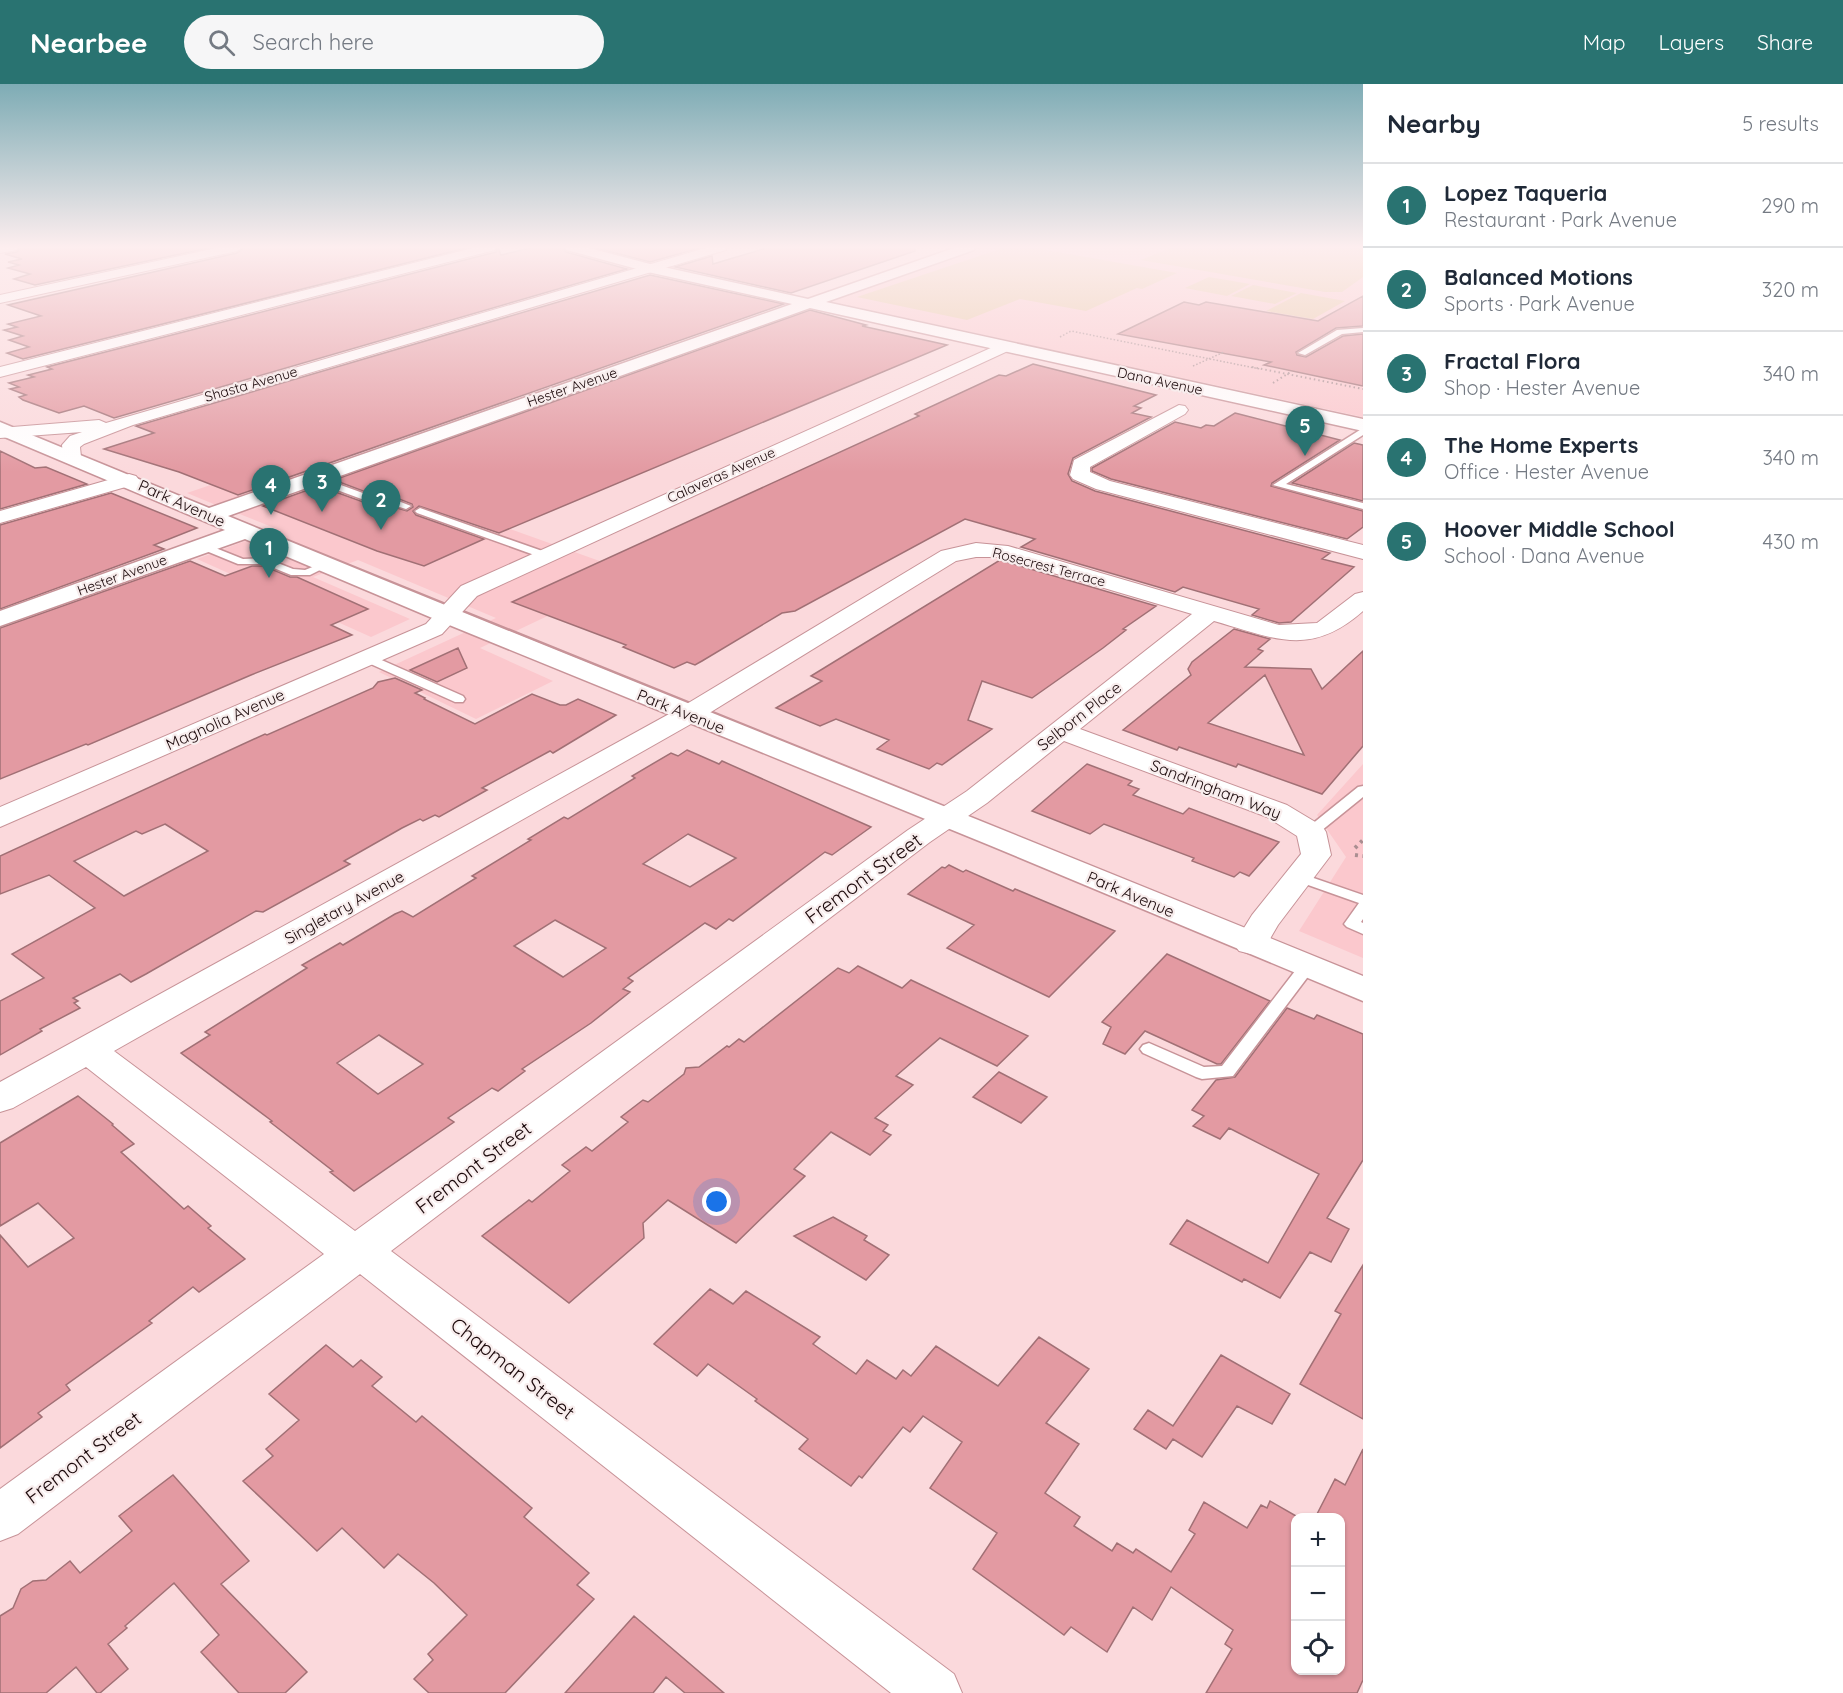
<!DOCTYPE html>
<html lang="en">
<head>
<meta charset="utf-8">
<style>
  :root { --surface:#fff; --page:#f6f6f7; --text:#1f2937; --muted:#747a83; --line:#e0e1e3; --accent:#297371 }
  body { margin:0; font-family:Quicksand,sans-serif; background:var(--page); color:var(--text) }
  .controls { position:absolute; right:18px; bottom:18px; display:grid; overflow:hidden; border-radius:12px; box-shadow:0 2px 4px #0004 }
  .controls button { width:54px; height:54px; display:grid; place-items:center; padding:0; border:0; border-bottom:2px solid var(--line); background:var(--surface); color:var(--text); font:30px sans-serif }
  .you { position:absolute; left:717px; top:1118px; width:21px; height:21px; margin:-15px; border:4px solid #fff; border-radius:50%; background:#1a73e8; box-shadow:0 0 0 9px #1a73e833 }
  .badge { display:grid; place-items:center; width:39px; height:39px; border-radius:50%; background:var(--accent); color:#fff; font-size:20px; font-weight:700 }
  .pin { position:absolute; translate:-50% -50px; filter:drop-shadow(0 2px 3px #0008) }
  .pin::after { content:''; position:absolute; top:32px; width:21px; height:18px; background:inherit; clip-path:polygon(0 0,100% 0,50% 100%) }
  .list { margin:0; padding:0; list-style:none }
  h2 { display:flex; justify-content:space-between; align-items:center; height:78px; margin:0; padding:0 24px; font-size:26px }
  h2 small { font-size:20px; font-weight:400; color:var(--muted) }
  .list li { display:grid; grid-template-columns:39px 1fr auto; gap:18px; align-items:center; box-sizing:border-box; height:84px; padding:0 24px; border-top:2px solid var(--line) }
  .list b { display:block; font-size:22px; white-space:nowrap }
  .list p { margin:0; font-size:20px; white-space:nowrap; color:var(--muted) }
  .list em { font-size:20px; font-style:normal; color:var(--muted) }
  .icon { flex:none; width:33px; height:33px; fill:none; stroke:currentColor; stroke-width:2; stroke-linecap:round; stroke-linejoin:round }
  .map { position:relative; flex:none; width:1363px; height:1609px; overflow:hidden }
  header { display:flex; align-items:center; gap:36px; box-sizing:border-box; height:84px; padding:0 30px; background:var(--accent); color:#fff }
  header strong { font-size:28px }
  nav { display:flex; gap:33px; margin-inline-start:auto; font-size:21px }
  .search { width:420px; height:54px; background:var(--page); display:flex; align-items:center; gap:15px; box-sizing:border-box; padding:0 21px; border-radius:33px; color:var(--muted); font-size:22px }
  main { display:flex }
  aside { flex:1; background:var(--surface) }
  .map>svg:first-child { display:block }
  .built { fill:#fbc8cd }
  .green { fill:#e6c7a0 }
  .building { fill:#e39aa2; stroke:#a17075; stroke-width:1.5; fill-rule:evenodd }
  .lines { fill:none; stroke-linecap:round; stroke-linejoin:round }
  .lane-casing { stroke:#c79398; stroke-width:3 }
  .street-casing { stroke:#c79398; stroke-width:2 }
  .secondary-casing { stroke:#c79398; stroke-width:3 }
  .path-far2 { stroke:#aa8e91; stroke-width:1.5; stroke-dasharray:1.5 2; stroke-linecap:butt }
  .path-far1 { stroke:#aa8e91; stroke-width:2; stroke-dasharray:1.5 3; stroke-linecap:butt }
  .path { stroke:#aa8e91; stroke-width:4; stroke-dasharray:3 4.5; stroke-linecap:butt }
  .lane { fill:#fff; fill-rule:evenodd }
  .street { fill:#fff; fill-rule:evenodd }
  .secondary { fill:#fff; fill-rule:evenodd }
  .labels { text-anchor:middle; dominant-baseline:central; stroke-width:4.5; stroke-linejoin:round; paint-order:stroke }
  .far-street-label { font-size:14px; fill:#1b090b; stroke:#f8eded }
  .street-label { font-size:16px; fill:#1b090b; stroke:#f8eded }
  .near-street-label { font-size:20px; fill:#1b090b; stroke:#f8eded }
</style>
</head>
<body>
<header>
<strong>Nearbee</strong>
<div class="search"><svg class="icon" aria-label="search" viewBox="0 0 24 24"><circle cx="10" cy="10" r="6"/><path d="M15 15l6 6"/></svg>Search here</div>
<nav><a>Map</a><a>Layers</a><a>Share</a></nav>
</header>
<main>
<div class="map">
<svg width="1363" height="1609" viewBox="0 0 1363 1609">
  <rect width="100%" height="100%" fill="#fbd9dc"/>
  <path class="built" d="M980,163H1363V333L827,217Z
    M290,374L320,385L216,421L187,409Z
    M338,390L420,421L432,417L636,490L480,564L553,597L476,635L379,588L496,534L358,476L313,493L410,535L371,553L197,475L277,445L232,427Z
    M1363,680V874L1299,847L1346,773L1317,731Z"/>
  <path class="green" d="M1006,163H1029L1177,189L1142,205L1137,204L1086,227L1020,215L967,236L857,213Z
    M1172,163H1363V193L1342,208H1325L1141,176Z
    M1209,193L1250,200L1227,212L1185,204Z
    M1253,201L1297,209L1275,220L1231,212Z
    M1301,209L1345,217L1313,235L1266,227Z"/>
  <path class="building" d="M20,163H213L35,201L14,195L30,190L8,184L19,181L8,178L22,175L5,170L17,168Z
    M245,163H470L23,275L7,269L29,263L9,256L23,252L4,246L17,243L8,240L41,232L8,221L237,169Z
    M498,163L501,171L535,163H563L566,168L627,185L114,334L84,322L59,329L23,316L19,313L26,311L10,305L19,303L9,299L34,293L28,291L52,285L47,283L496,168Z
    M592,163H703L650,178Z
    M770,163H914L915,167L791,209L675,183L712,172L713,180Z
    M650,191L784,220L238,411L179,388L104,365L154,349L136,342Z
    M1363,212V242L1336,244L1296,268L1297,271L1306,273L1343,252L1363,250V302L1264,281L1271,278L1118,250L1184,218L1199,221L1206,218L1318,237Z
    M810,226L866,241L862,242L947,261L499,449L419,422L413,427L416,431L484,455L424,482L377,467L263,422L319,402L366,419L384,420L407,427L413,423L412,420L389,411L371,410L334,396Z
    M1033,280L1156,311L1134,322L1141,324L1132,329L1151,333L1073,374L1068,390L1072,397L1095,407L1330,469L1322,475L1354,483L1291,538L1279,539L1252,531L1259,525L1183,503L1175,508L1021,463L1035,455L965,435L795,527L782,529L702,577L695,581L687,578L674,584L623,563L626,561L512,518L919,332L915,330L999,291L1006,292Z
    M1235,329L1340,356L1272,399L1271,402L1363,427V443L1347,455L1111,395L1092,387V384L1175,338L1201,344L1206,341L1214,342Z
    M1354,359L1363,361V417L1292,399Z
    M0,367L35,384L46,383L87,400L0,425Z
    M111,409L197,444L154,461L164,465L0,525V441Z
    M1000,476L1156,522L1123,545L1126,546L1103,564L1032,614L982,597L968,636L992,645L942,681L937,679L929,685L877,665L889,656L836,635L820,642L776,624L822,597L811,592Z
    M190,477L225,492L252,482H264L290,493H297L368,525L331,541L352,551L251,591L88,661L86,660L0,695V544Z
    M1234,545L1270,555L1258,565L1263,567L1245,583L1311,585L1322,605L1363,567V662L1322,710L1238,680L1236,683L1179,663L1177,666L1123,646L1191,591L1188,585L1192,578ZM1265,591L1304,671L1208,639Z
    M458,564L467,584L437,598L410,586Z
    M395,594L422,606L415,609L425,614L424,615L475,640L532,610L560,621H566L578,615L616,631L553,669L550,667L482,704L487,706L439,733L435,731L423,737L420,735L402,744L344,777L350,780L263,828L256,827L146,890L131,898L120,890L73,914L78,917L74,919L80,924L40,945L42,947L0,971V917L44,894L12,870L95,824L49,791L0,810V772L265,650L267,651L373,604L378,598ZM165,740L208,767L124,812L74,777L136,747L142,750Z
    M687,666L719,680L722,677L871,743L832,771L825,768L733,837L729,835L716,845L705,839L628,894L633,897L623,905L630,908L591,939L522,985L525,987L498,1007L492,1004L448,1034L454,1038L354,1107L330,1088L333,1087L270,1038L272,1037L181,969L210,951L205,948L307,884L302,881L340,859L343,861L395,830L402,827L413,833L476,794L472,792L531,756L528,755L564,733L568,735L635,694L632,692L671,669L678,672ZM688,750L736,774L690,803L643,780ZM555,836L606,864L563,893L514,862ZM379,951L423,980L378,1010L337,979Z
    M1087,680L1132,697L1128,701L1139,705L1133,711L1183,730L1189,724L1279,758L1249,792L1240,788L1234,793L1192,777L1194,774L1104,740L1090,750L1032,727Z
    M949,781L963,788L966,786L1013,807L1015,805L1115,847L1049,913L947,864L974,841L908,810L942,783L945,784Z
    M1167,870L1270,917L1221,980H1217L1145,947L1125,970L1103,960L1111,943L1102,938Z
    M858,882L902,904L911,896L1028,952L997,982L940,954L896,992L913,1001L875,1034L888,1041L883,1047L891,1051L870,1071L831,1048L794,1085L805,1092L736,1159L668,1116L643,1139L644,1154L569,1219L482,1152L529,1116L532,1118L570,1087L562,1081L586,1063L592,1067L628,1038L621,1033L643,1016L648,1018L684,990L686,984L699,983L727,962L729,963L739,955L744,958L838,884L849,889Z
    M1287,924L1314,935L1317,931L1363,950V1076L1327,1134L1349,1145L1331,1178L1310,1168L1280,1214L1244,1195L1242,1198L1170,1160L1187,1136L1268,1179L1319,1090L1229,1044L1220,1055L1193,1042L1204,1032L1192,1026L1216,996L1235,993Z
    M999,988L1047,1013L1021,1039L973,1013Z
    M78,1012L113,1040L112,1041L134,1060L121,1068L184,1125L188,1122L211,1142L208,1144L245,1175L199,1208L193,1203L149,1237L152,1239L66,1301L70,1306L38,1329L42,1333L0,1364V1151L28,1183L74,1154L38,1119L0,1142V1059Z
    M833,1133L867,1152L864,1156L889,1171L866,1196L794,1152Z
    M1363,1181V1335L1300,1300L1341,1230L1335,1227Z
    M710,1205L733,1220L746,1207L820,1253L813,1260L856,1290L867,1276L896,1295L903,1286L911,1292L936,1262L998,1302L1039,1253L1089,1285L1046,1339L1079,1360L1045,1409L1080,1433L1074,1442L1112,1467L1117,1459L1133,1469L1136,1465L1171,1488L1195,1450L1189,1446L1204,1418L1247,1444L1261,1421L1267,1424L1270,1417L1296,1432V1587H1341V1434H1315L1335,1395L1345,1401L1363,1365V1596L1357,1609H1206L1232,1565L1225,1560L1233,1546L1171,1503L1152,1536L1133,1523L1107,1568L1071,1543L1064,1551L973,1485L997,1449L930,1404L962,1358L923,1332L910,1348L903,1343L862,1394L859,1392L851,1402L799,1365L808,1355L755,1317L757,1315L708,1280L697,1292L654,1260Z
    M326,1261L353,1283L361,1276L382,1293L372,1302L416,1338L422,1332L532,1424L524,1433L589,1489L577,1501L594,1515L505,1609H429L414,1595L433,1576L428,1570L467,1531L434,1499L398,1470L384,1484L342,1444L317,1467L243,1397L273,1372L266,1365L299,1336L269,1310Z
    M1221,1271L1290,1310L1272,1340L1237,1322L1202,1373L1173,1355L1166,1365L1134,1345L1148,1326L1173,1342Z
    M173,1391L249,1477L221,1500L307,1588L285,1609H239L201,1568L219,1551L174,1499L125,1542L127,1544L108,1560L128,1585L100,1609H97L76,1583L46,1609H0V1532L13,1524L21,1505L33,1497L46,1496L70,1477L80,1489L132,1447L119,1432Z
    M634,1532L724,1609H685L666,1593L653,1609H565Z"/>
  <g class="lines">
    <g class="lane-casing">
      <path id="lane" d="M1363,244V248L1342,250L1305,271L1298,269L1337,246Z
        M1363,344V351L1286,400L1363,419V425L1273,401Z
        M310,392H316L371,412L388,413L411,422L406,425L384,418L367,417L310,396Z
        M420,424L548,469L549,471L540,473L417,429L415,427Z
        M203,459L243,475L265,474L293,485L305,486L325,478L330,481L310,491H291L264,480H238L199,464V460Z
        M368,570L463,612L465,615L463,618H455L364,577L362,574Z
        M1363,702V713L1316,751H1306L1304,748L1306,745L1358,703Z
        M1299,789L1363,811V835L1361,838L1363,839V850L1347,843L1344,840L1359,819L1294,796L1292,793L1294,790Z
        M1308,877L1316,882L1233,992L1202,995L1196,993L1143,969L1140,965L1143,961L1149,959L1204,983L1222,982L1302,878Z"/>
    </g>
    <g class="street-casing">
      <path id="street" d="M0,163H18L17,166L0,169Z
        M221,163H243L237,167L0,219V211Z
        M477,163H496L495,166L0,293V283Z
        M709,163H727L726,166L133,341L84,360L80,363L81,373L79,377H65L63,373L62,361L70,352L82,348L0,354V344L99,336L106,339Z
        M1004,258L1010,260L1012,263L1010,266L477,512L442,550L0,743V723L426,540L461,502Z
        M1179,321L1185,322L1188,326L1185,330L1090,383V388L1110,397L1363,461V475L1096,405L1073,395L1070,391L1074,376Z
        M129,390L136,392L139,396L136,400L0,439V427Z
        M976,459L1008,462L1279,541L1317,539L1355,510L1363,508V527C1310,574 1274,554 1214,537L1080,645L1287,721L1322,742L1326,748L1331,771L1278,841L1263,867L1251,870L1239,867L1234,860L1252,831L1301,770L1297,752L1267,733L1064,657L987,719L930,758L391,1167L954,1590L962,1609H891L360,1190L18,1450L0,1457V1405L324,1170L86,983L13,1024L0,1028V998L680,624L941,467ZM976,473H999L1192,530L967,707L908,746L355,1147L114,967L698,636L956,477Z"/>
    </g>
    <g class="secondary-casing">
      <path id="secondary" d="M565,163H585L650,180L808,215L957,163H975L974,166L826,218L1363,335V347L810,224L228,432C605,588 985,737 1363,892V917L989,761L437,536L245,455L0,542V527L225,446L0,351V338L209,424L792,220L648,188L567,166Z"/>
    </g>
    <path class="path-far2" d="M1060,253L1071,247L1260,285
      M1193,282L1224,268"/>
    <path class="path-far1" d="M1252,283L1363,305
      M1273,299L1292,287"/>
    <path class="path" d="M1355,764L1363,756
      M1355,771L1363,772"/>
    <use href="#lane" class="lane"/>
    <use href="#street" class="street"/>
    <use href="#secondary" class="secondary"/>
  </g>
  <linearGradient id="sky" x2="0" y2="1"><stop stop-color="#7eacb5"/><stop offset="0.42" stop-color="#fdeeef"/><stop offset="1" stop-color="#fdeeef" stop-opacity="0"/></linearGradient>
  <rect width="1363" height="388" fill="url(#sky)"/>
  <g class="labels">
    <g class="far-street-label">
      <text transform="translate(1160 297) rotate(12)">Dana Avenue</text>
      <text transform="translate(251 300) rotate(-16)">Shasta Avenue</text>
      <text transform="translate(572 303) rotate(-19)">Hester Avenue</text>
      <text transform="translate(721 391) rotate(-24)">Calaveras Avenue</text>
      <text transform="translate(1049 483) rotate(15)">Rosecrest Terrace</text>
      <text transform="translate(122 491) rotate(-20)">Hester Avenue</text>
    </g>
    <g class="street-label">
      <text transform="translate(182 419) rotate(24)">Park Avenue</text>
      <text transform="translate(681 627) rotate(22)">Park Avenue</text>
      <text transform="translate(1079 632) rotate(-38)">Selborn Place</text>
      <text transform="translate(225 635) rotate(-24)">Magnolia Avenue</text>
      <text transform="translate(1216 705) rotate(21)">Sandringham Way</text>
      <text transform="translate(1131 810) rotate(23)">Park Avenue</text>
      <text transform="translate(344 823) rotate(-29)">Singletary Avenue</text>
    </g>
    <g class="near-street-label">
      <text transform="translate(863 794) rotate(-36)">Fremont Street</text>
      <text transform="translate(473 1083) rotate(-37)">Fremont Street</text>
      <text transform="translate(513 1284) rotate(38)">Chapman Street</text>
      <text transform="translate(83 1373) rotate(-37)">Fremont Street</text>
    </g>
  </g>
</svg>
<div class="controls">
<button>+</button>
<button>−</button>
<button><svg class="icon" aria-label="locate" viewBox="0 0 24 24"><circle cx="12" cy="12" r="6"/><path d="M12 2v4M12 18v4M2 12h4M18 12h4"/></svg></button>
</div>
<div class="you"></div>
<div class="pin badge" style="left:269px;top:494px">1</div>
<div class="pin badge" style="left:381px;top:446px">2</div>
<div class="pin badge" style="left:322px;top:428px">3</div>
<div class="pin badge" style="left:271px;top:431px">4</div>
<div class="pin badge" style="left:1305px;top:372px">5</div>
</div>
<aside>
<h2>Nearby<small>5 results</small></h2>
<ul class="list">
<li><span class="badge">1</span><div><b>Lopez Taqueria</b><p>Restaurant · Park Avenue</p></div><em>290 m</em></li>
<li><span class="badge">2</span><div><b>Balanced Motions</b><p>Sports · Park Avenue</p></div><em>320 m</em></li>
<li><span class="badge">3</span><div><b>Fractal Flora</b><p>Shop · Hester Avenue</p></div><em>340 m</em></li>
<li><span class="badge">4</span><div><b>The Home Experts</b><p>Office · Hester Avenue</p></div><em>340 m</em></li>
<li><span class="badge">5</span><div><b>Hoover Middle School</b><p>School · Dana Avenue</p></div><em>430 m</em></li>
</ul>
</aside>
</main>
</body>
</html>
